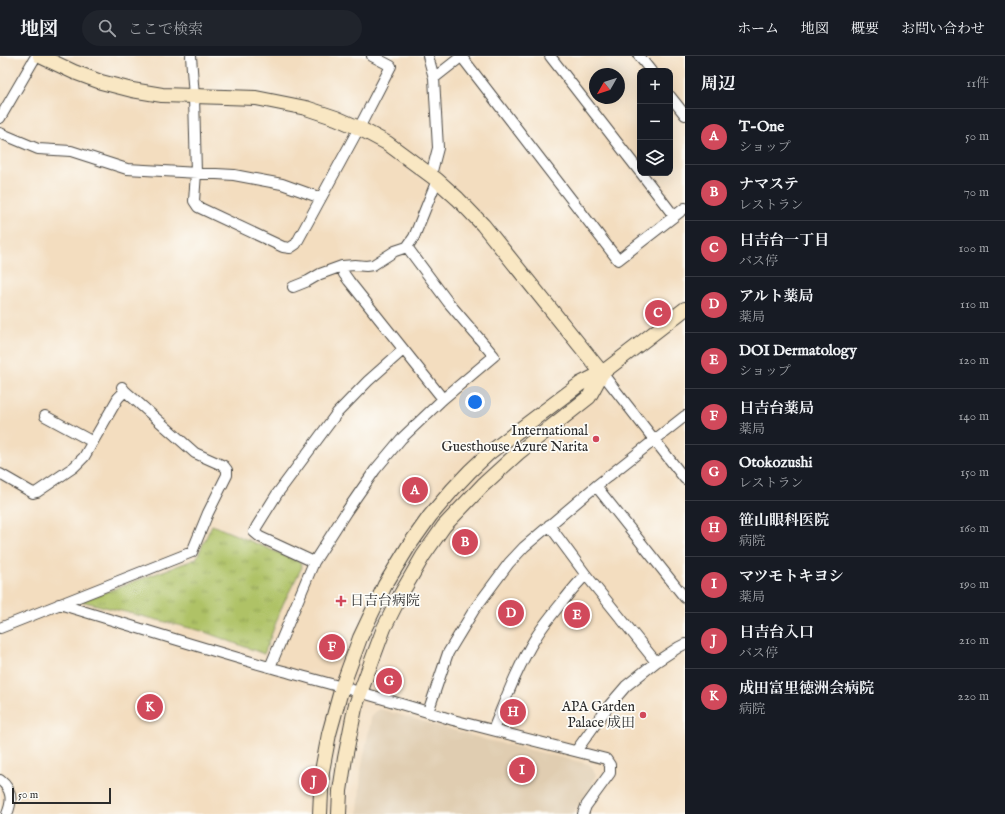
<!DOCTYPE html>
<html lang="ja">
<head>
<meta charset="utf-8">
<style>
  :root { --surface:#171b24; --page:#20242c; --text:#f1f3f6; --muted:#9ea1a6; --line:#363941; --accent:#d1495b }
  body { margin:0; font-family:"IM FELL English","Noto Serif JP",serif; background:var(--page); color:var(--text) }
  .controls { position:absolute; right:12px; top:12px; display:grid; overflow:hidden; border-radius:8px; box-shadow:0 4px 16px #0002 }
  .controls button { width:36px; height:36px; display:grid; place-items:center; padding:0; border:0; border-bottom:1px solid var(--line); background:var(--surface); color:var(--text); font:20px sans-serif }
  .compass { position:absolute; left:589px; top:12px; width:36px; height:36px; border-radius:50%; background:var(--surface); box-shadow:0 4px 16px #0002; rotate:231deg }
  .scale { position:absolute; left:12px; bottom:10px; width:99px; box-sizing:border-box; padding-left:4px; border:2px solid #2b2b2b; border-top:0; font-size:11px; line-height:14px; white-space:nowrap; color:#2b2b2b; -webkit-text-stroke:3px #fdfcf7; paint-order:stroke }
  .you { position:absolute; left:475px; top:346px; width:14px; height:14px; margin:-10px; border:3px solid #fff; border-radius:50%; background:#1a73e8; box-shadow:0 0 0 6px #1a73e833 }
  .badge { display:grid; place-items:center; width:26px; height:26px; border-radius:50%; background:var(--accent); color:#fff; font-size:13px; font-weight:700 }
  .pin { position:absolute; translate:-50% -50%; border:2px solid #fff; box-shadow:0 1px 4px #0006 }
  .list { margin:0; padding:0; list-style:none }
  h2 { display:flex; justify-content:space-between; align-items:center; height:52px; margin:0; padding:0 16px; font-size:17px }
  h2 small { font-size:13px; font-weight:400; color:var(--muted) }
  .list li { display:grid; grid-template-columns:26px 1fr auto; gap:12px; align-items:center; box-sizing:border-box; height:56px; padding:0 16px; border-top:1px solid var(--line) }
  .list b { display:block; font-size:15px; white-space:nowrap }
  .list p { margin:0; font-size:13px; white-space:nowrap; color:var(--muted) }
  .list em { font-size:13px; font-style:normal; color:var(--muted) }
  .icon { flex:none; width:22px; height:22px; fill:none; stroke:currentColor; stroke-width:2; stroke-linecap:round; stroke-linejoin:round }
  .map { position:relative; flex:none; width:685px; height:758px; overflow:hidden }
  header { display:flex; align-items:center; gap:24px; box-sizing:border-box; height:56px; padding:0 20px; background:var(--surface); border-bottom:1px solid var(--line) }
  header strong { font-size:19px }
  nav { display:flex; gap:22px; margin-inline-start:auto; font-size:14px }
  .search { width:280px; height:36px; background:var(--page); display:flex; align-items:center; gap:10px; box-sizing:border-box; padding:0 14px; border-radius:22px; color:var(--muted); font-size:15px }
  main { display:flex }
  aside { flex:1; background:var(--surface) }
  .map>svg:first-child { display:block }
  .built { fill:#e0cdb1 }
  .park { fill:url(#park-tufts); stroke:#6d7648 }
  .lines { fill:none; stroke-linecap:round; stroke-linejoin:round }
  .street-casing { stroke:#494641; stroke-width:12 }
  .secondary-casing { stroke:#494641; stroke-width:16 }
  .street { stroke:#fff; stroke-width:10 }
  .secondary { stroke:#f9e7c3; stroke-width:14 }
  .poi-dot { fill:#d1495b; stroke:#fdfcf7; stroke-width:1.5 }
  .labels { text-anchor:middle; dominant-baseline:central; stroke-width:3.5; stroke-linejoin:round; paint-order:stroke }
  .poi-label { font-size:14px; fill:#2b2b2b; stroke:#fdfcf7; text-anchor:end }
</style>
</head>
<body>
<header>
<strong>地図</strong>
<div class="search"><svg class="icon" aria-label="search" viewBox="0 0 24 24"><circle cx="10" cy="10" r="6"/><path d="M15 15l6 6"/></svg>ここで検索</div>
<nav><a>ホーム</a><a>地図</a><a>概要</a><a>お問い合わせ</a></nav>
</header>
<main>
<div class="map">
<svg width="685" height="758" viewBox="0 0 685 758">
  <defs>
    <pattern id="park-tufts" width="24" height="20" patternUnits="userSpaceOnUse"><rect width="24" height="20" fill="#afc266"/><path d="M3 7l-1-3M5 7V3M7 7l1-3M15 17l-1-3M17 17v-4M19 17l1-3" fill="none" stroke="#8f9e54"/></pattern>
  </defs>
  <rect width="100%" height="100%" fill="#fdfcf7"/>
  <filter id="ink" filterUnits="userSpaceOnUse"><feTurbulence type="fractalNoise" baseFrequency=".025" numOctaves="2"/><feDisplacementMap in="SourceGraphic" scale="8" xChannelSelector="R" yChannelSelector="G"/><feConvolveMatrix kernelMatrix="1 2 1 2 8 2 1 2 1" color-interpolation-filters="sRGB"/></filter>
  <filter id="wash" filterUnits="userSpaceOnUse"><feTurbulence type="fractalNoise" baseFrequency=".012" numOctaves="4" result="noise"/><feDisplacementMap in="SourceGraphic" scale="16" xChannelSelector="R" yChannelSelector="G"/><feGaussianBlur stdDeviation="0.9" result="paint"/><feColorMatrix in="noise" values="0 0 0 0 0 0 0 0 0 0 0 0 0 0 0 0 0 1.4 0 .05"/><feComposite in="paint" operator="in"/></filter>
  <g filter="url(#wash)">
    <rect width="100%" height="100%" fill="#f3ddbf"/>
    <path class="built" d="M380,653L487,684L589,708L596,718L592,730L575,754L574,758H358L361,714L372,658Z"/>
    <path class="park" d="M212,469L300,506L302,511L283,548L264,598L202,575L81,545L196,503Z"/>
  </g>
  <g filter="url(#ink)">
    <g class="lines">
      <g class="street-casing">
        <path id="street" d="M191,0L194,41L196,117L194,145L198,151L283,191L290,192L296,188L359,72L391,10L372,0
          M428,0L434,22L438,92L431,119
          M461,0L618,204L685,152
          M550,0L640,116
          M639,0L651,15
          M434,22L462,0
          M670,40L685,59
          M0,62L36,0
          M0,77L38,93L71,95L127,113L234,119L282,128L321,142
          M641,117L674,160
          M342,210L344,218L349,225L443,343
          M293,231L308,225L320,218L342,210L355,209L366,210L373,209L395,195L407,191L414,181L437,124
          M602,317L685,423
          M45,360L93,386
          M0,418L33,437L37,436L74,411L84,401L118,342L125,335
          M596,430L685,542
          M549,469L586,519L656,606
          M314,506L260,481L254,476L257,470L277,438L337,357L368,325L403,294
          M59,548C129,569 199,591 269,611C330,628 392,644 453,664L606,703L610,709V717L586,750L583,758
          M0,572L192,496L208,457L227,419V414L224,410L195,397L125,335L122,331
          M270,611L314,506L346,456L375,414L401,383L443,343L494,300L448,246L407,191
          M428,656L448,597L474,554L509,507L524,491L596,430L685,360
          M493,674C506,642 518,610 536,581C544,568 554,556 564,544C571,535 578,526 586,519
          M576,695L607,652L626,630L656,606L679,591L685,588
          M0,724C12,733 13,744 7,758"/>
      </g>
      <g class="secondary-casing">
        <path id="secondary" d="M40,0L74,16L101,26L132,34L162,39L256,42L306,52L336,62L359,72L387,87L437,124L458,143L483,169L602,317
          M320,758L322,715L329,678L342,631L360,582L385,529L408,491L430,460L453,433L470,415L489,397L580,328L602,317L685,253
          M339,758L340,735L345,702L355,652L360,637L384,572L401,538L423,500L444,470L483,429L518,397L589,341L602,317"/>
      </g>
      <use href="#street" class="street"/>
      <use href="#secondary" class="secondary"/>
    </g>
  </g>
  <g class="poi-dot">
    <circle cx="596" cy="383" r="4"/>
    <path d="M339 539h4v4h4v4h-4v4h-4v-4h-4v-4h4z"/>
    <circle cx="643" cy="659" r="4"/>
  </g>
  <g class="labels">
    <g class="poi-label">
      <text x="588" y="375">International<tspan x="588" dy="16">Guesthouse Azure Narita</tspan></text>
      <text x="350" y="545" text-anchor="start">日吉台病院</text>
      <text x="635" y="651">APA Garden<tspan x="635" dy="16">Palace 成田</tspan></text>
    </g>
  </g>
</svg>
<div class="controls">
<button>+</button>
<button>−</button>
<button><svg class="icon" aria-label="layers" viewBox="0 0 24 24"><path d="M12 4l9 5-9 5-9-5zM3 14l9 5 9-5"/></svg></button>
</div>
<svg class="compass" viewBox="-18 -18 36 36"><path d="M0-13l5 13h-10z" fill="#e53935"/><path d="M0 13l5-13h-10z" fill="#9ea1a6"/></svg>
<div class="scale">50 m</div>
<div class="you"></div>
<div class="pin badge" style="left:415px;top:434px">A</div>
<div class="pin badge" style="left:465px;top:486px">B</div>
<div class="pin badge" style="left:658px;top:257px">C</div>
<div class="pin badge" style="left:511px;top:557px">D</div>
<div class="pin badge" style="left:577px;top:559px">E</div>
<div class="pin badge" style="left:332px;top:591px">F</div>
<div class="pin badge" style="left:389px;top:625px">G</div>
<div class="pin badge" style="left:513px;top:656px">H</div>
<div class="pin badge" style="left:522px;top:714px">I</div>
<div class="pin badge" style="left:314px;top:725px">J</div>
<div class="pin badge" style="left:150px;top:651px">K</div>
</div>
<aside>
<h2>周辺<small>11件</small></h2>
<ul class="list">
<li><span class="badge">A</span><div><b>T-One</b><p>ショップ</p></div><em>50 m</em></li>
<li><span class="badge">B</span><div><b>ナマステ</b><p>レストラン</p></div><em>70 m</em></li>
<li><span class="badge">C</span><div><b>日吉台一丁目</b><p>バス停</p></div><em>100 m</em></li>
<li><span class="badge">D</span><div><b>アルト薬局</b><p>薬局</p></div><em>110 m</em></li>
<li><span class="badge">E</span><div><b>DOI Dermatology</b><p>ショップ</p></div><em>120 m</em></li>
<li><span class="badge">F</span><div><b>日吉台薬局</b><p>薬局</p></div><em>140 m</em></li>
<li><span class="badge">G</span><div><b>Otokozushi</b><p>レストラン</p></div><em>150 m</em></li>
<li><span class="badge">H</span><div><b>笹山眼科医院</b><p>病院</p></div><em>160 m</em></li>
<li><span class="badge">I</span><div><b>マツモトキヨシ</b><p>薬局</p></div><em>190 m</em></li>
<li><span class="badge">J</span><div><b>日吉台入口</b><p>バス停</p></div><em>210 m</em></li>
<li><span class="badge">K</span><div><b>成田富里徳洲会病院</b><p>病院</p></div><em>220 m</em></li>
</ul>
</aside>
</main>
</body>
</html>
